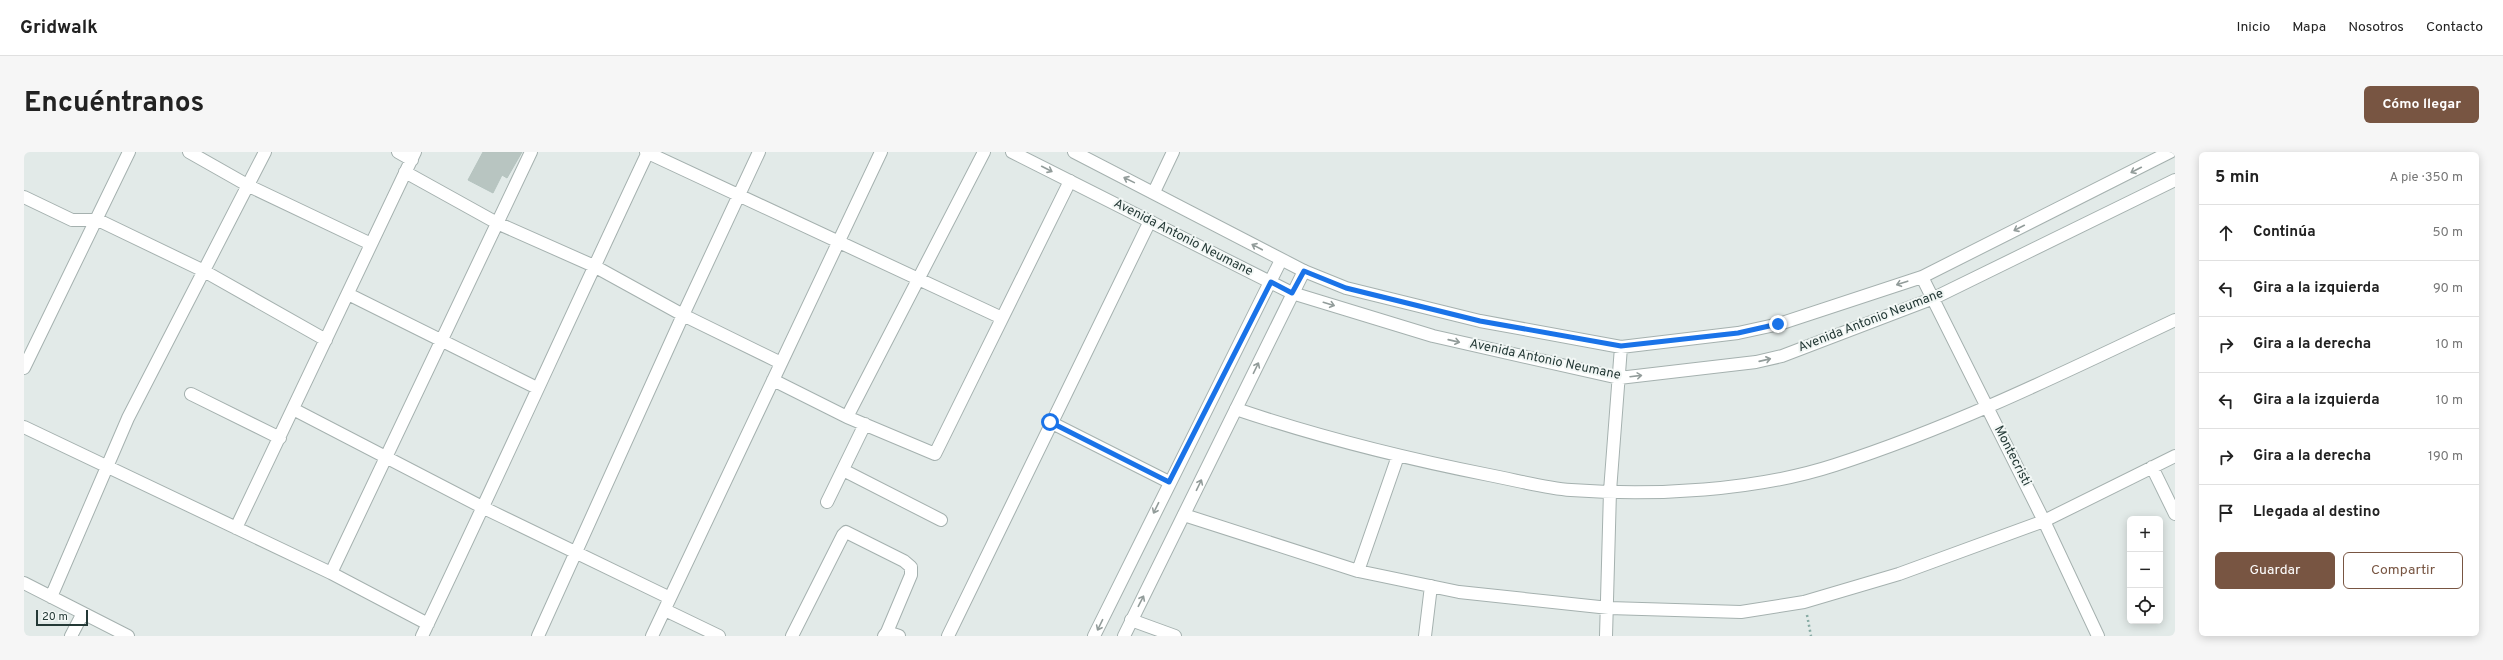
<!DOCTYPE html>
<html lang="es">
<head>
<meta charset="utf-8">
<style>
  :root { --surface:#fff; --page:#f6f6f6; --text:#222; --muted:#767676; --line:#e0e0e0; --accent:#785542 }
  body { margin:0; font-family:Overpass,sans-serif; background:var(--page); color:var(--text) }
  .controls { position:absolute; right:12px; bottom:12px; display:grid; overflow:hidden; border-radius:6px; box-shadow:0 2px 10px #0003 }
  .controls button { width:36px; height:36px; display:grid; place-items:center; padding:0; border:0; border-bottom:1px solid var(--line); background:var(--surface); color:var(--text); font:20px sans-serif }
  .scale { position:absolute; left:12px; bottom:10px; width:52px; box-sizing:border-box; padding-left:4px; border:2px solid #243936; border-top:0; font-size:11px; line-height:14px; white-space:nowrap; color:#243936; -webkit-text-stroke:3px #f2f7f5; paint-order:stroke }
  .stop { position:absolute; width:12px; height:12px; margin:-9px; border:3px solid #1a73e8; border-radius:50%; background:#fff }
  .stop.end { background:#1a73e8; border-color:#fff; box-shadow:0 1px 4px #0008 }
  .list { margin:0; padding:0; list-style:none }
  h2 { display:flex; justify-content:space-between; align-items:center; height:52px; margin:0; padding:0 16px; font-size:17px }
  h2 small { font-size:13px; font-weight:400; color:var(--muted) }
  .list li { display:grid; grid-template-columns:26px 1fr auto; gap:12px; align-items:center; box-sizing:border-box; height:56px; padding:0 16px; border-top:1px solid var(--line) }
  .list b { display:block; font-size:15px; white-space:nowrap }
  .list em { font-size:13px; font-style:normal; color:var(--muted) }
  .actions { display:flex; gap:8px; padding:12px 16px }
  .actions a { flex:1; padding:9px 0; border:1px solid var(--accent); border-radius:6px; text-align:center; font-size:14px; color:var(--accent) }
  .actions .main { background:var(--accent); color:#fff }
  .icon { flex:none; width:22px; height:22px; fill:none; stroke:currentColor; stroke-width:2; stroke-linecap:round; stroke-linejoin:round }
  .map { position:relative; flex:none; width:2151px; height:484px; overflow:hidden; border-radius:6px }
  header { display:flex; align-items:center; gap:24px; box-sizing:border-box; height:56px; padding:0 20px; background:var(--surface); border-bottom:1px solid var(--line) }
  header strong { font-size:19px }
  nav { display:flex; gap:22px; margin-inline-start:auto; font-size:14px }
  .intro { display:flex; align-items:center; justify-content:space-between; box-sizing:border-box; height:96px; padding:0 24px }
  h1 { margin:0; font-size:28px }
  .button { padding:10px 18px; border-radius:6px; background:var(--accent); color:#fff; font-size:14px; font-weight:700 }
  main { display:flex; gap:24px; padding:0 24px }
  aside { flex:1; background:var(--surface); border-radius:6px; box-shadow:0 2px 10px #0003 }
  .map>svg:first-child { display:block }
  .building { fill:#b8c5c1; stroke:#b5c3bf }
  .lines { fill:none; stroke-linecap:round; stroke-linejoin:round }
  .minor-casing { stroke:#a5b1af; stroke-width:14 }
  .tertiary-casing { stroke:#a5b1af; stroke-width:14 }
  .path { stroke:#86aaa3; stroke-width:2.5; stroke-dasharray:2 3; stroke-linecap:butt }
  .minor { stroke:#fff; stroke-width:12 }
  .tertiary { stroke:#fff; stroke-width:12 }
  .oneway { stroke:#929c9a }
  .route { stroke:#1a73e8; stroke-width:5 }
  .labels { text-anchor:middle; dominant-baseline:central; stroke-width:4; stroke-linejoin:round; paint-order:stroke }
  .street-label { font-size:13px; fill:#243936; stroke:#f2f7f5 }
</style>
</head>
<body>
<header>
<strong>Gridwalk</strong>
<nav><a>Inicio</a><a>Mapa</a><a>Nosotros</a><a>Contacto</a></nav>
</header>
<div class="intro"><h1>Encuéntranos</h1><a class="button">Cómo llegar</a></div>
<main>
<div class="map">
<svg width="2151" height="484" viewBox="0 0 2151 484">
  <rect width="100%" height="100%" fill="#e2eae8"/>
  <path class="building" d="M459,0H498L483,26L478,23L469,41L444,28Z"/>
  <g class="lines">
    <g class="minor-casing">
      <path id="minor" d="M165,0L225,34L347,92
        M374,0L388,8
        M622,0L978,166
        M381,20L473,71L570,114L659,163L757,211
        M1130,40L1149,0
        M0,45L48,68H74L180,119L302,188
        M1280,119L1322,136L1456,169L1597,195L1714,181L1755,172L1898,125L2146,0
        M1898,125L2020,369L2074,484
        M1268,141L1409,184L1595,226L1732,210L1758,204L1910,146L2151,28
        M324,142L513,236
        M0,216L105,0
        M749,228L823,265L911,302L1046,29
        M167,242L256,286
        M269,257L460,356L646,446
        M1212,257C1295,285 1379,306 1465,323C1492,328 1520,336 1547,338C1630,344 1731,339 1811,313C1929,275 2039,221 2151,168
        M823,265L960,0
        M1026,270L1145,330
        M0,275L307,421L404,472
        M2128,315L2151,362
        M819,318L917,368
        M803,350L841,272
        M1160,363L1334,419L1435,440L1585,456L1717,460L1780,450L1875,422L2020,369L2151,304
        M212,376L391,0
        M1334,419L1374,304
        M307,421L507,0
        M0,431L104,484
        M27,445L104,266L241,0
        M641,458L695,484
        M1107,468L1151,484
        M47,484L59,461
        M398,484C475,323 548,161 624,0
        M514,484L659,163L735,0
        M628,484L857,0
        M768,484L819,383L822,380L880,409L887,415V423L863,480
        M860,484L863,480L875,484
        M924,484L1126,69
        M1401,484L1407,434
        M1582,484L1586,339L1597,195"/>
    </g>
    <g class="tertiary-casing">
      <path id="tertiary" d="M988,0L1268,141
        M1050,0L1280,119L1100,484
        M1070,484L1257,108"/>
    </g>
    <path class="path" d="M1783,463L1787,484"/>
    <use href="#minor" class="minor"/>
    <use href="#tertiary" class="tertiary"/>
  </g>
  <defs><path id="oneway-shaft" d="M-6 0H5M1.5-3L5.5 0L1.5 3" fill="none" stroke-width="1.6" stroke-linecap="round" stroke-linejoin="round"/></defs>
  <g class="oneway">
    <use href="#oneway-shaft" transform="translate(1023 17) rotate(27)"/>
    <use href="#oneway-shaft" transform="translate(2112 18) rotate(153)"/>
    <use href="#oneway-shaft" transform="translate(1105 28) rotate(-154)"/>
    <use href="#oneway-shaft" transform="translate(1995 76) rotate(153)"/>
    <use href="#oneway-shaft" transform="translate(1233 95) rotate(-152)"/>
    <use href="#oneway-shaft" transform="translate(1878 131) rotate(162)"/>
    <use href="#oneway-shaft" transform="translate(1305 152) rotate(17)"/>
    <use href="#oneway-shaft" transform="translate(1430 189) rotate(13)"/>
    <use href="#oneway-shaft" transform="translate(1741 208) rotate(-13)"/>
    <use href="#oneway-shaft" transform="translate(1232 216) rotate(-64)"/>
    <use href="#oneway-shaft" transform="translate(1612 224) rotate(-7)"/>
    <use href="#oneway-shaft" transform="translate(1175 333) rotate(-64)"/>
    <use href="#oneway-shaft" transform="translate(1132 356) rotate(116)"/>
    <use href="#oneway-shaft" transform="translate(1117 449) rotate(-63)"/>
    <use href="#oneway-shaft" transform="translate(1076 473) rotate(116)"/>
  </g>
  <g class="lines">
    <path class="route" d="M1026,270L1145,330L1247,130L1268,141L1280,119L1322,136L1456,169L1597,194L1714,181L1754,172"/>
  </g>
  <g class="labels">
    <g class="street-label">
      <text transform="translate(1159 86) rotate(27)">Avenida Antonio Neumane</text>
      <text transform="translate(1847 169) rotate(-21)">Avenida Antonio Neumane</text>
      <text transform="translate(1521 208) rotate(12)">Avenida Antonio Neumane</text>
      <text transform="translate(1988 304) rotate(63)">Montecristi</text>
    </g>
  </g>
</svg>
<div class="controls">
<button>+</button>
<button>−</button>
<button><svg class="icon" aria-label="locate" viewBox="0 0 24 24"><circle cx="12" cy="12" r="6"/><path d="M12 2v4M12 18v4M2 12h4M18 12h4"/></svg></button>
</div>
<div class="scale">20 m</div>
<div class="stop" style="left:1026px;top:270px"></div>
<div class="stop end" style="left:1754px;top:172px"></div>
</div>
<aside>
<h2>5 min<small>A pie · 350 m</small></h2>
<ul class="list">
<li><svg class="icon" aria-label="ahead" viewBox="0 0 24 24"><path d="M12 20V5M6 11l6-6 6 6"/></svg><div><b>Continúa</b></div><em>50 m</em></li>
<li><svg class="icon" aria-label="left" viewBox="0 0 24 24"><path d="M17 20v-9H6M10 6l-5 5 5 5"/></svg><div><b>Gira a la izquierda</b></div><em>90 m</em></li>
<li><svg class="icon" aria-label="right" viewBox="0 0 24 24"><path d="M7 20v-9h11M14 6l5 5-5 5"/></svg><div><b>Gira a la derecha</b></div><em>10 m</em></li>
<li><svg class="icon" aria-label="left" viewBox="0 0 24 24"><path d="M17 20v-9H6M10 6l-5 5 5 5"/></svg><div><b>Gira a la izquierda</b></div><em>10 m</em></li>
<li><svg class="icon" aria-label="right" viewBox="0 0 24 24"><path d="M7 20v-9h11M14 6l5 5-5 5"/></svg><div><b>Gira a la derecha</b></div><em>190 m</em></li>
<li><svg class="icon" aria-label="arrive" viewBox="0 0 24 24"><path d="M6 21V4h12l-3 4 3 4H6"/></svg><div><b>Llegada al destino</b></div></li>
</ul>
<div class="actions"><a class="main">Guardar</a><a>Compartir</a></div>
</aside>
</main>
</body>
</html>
